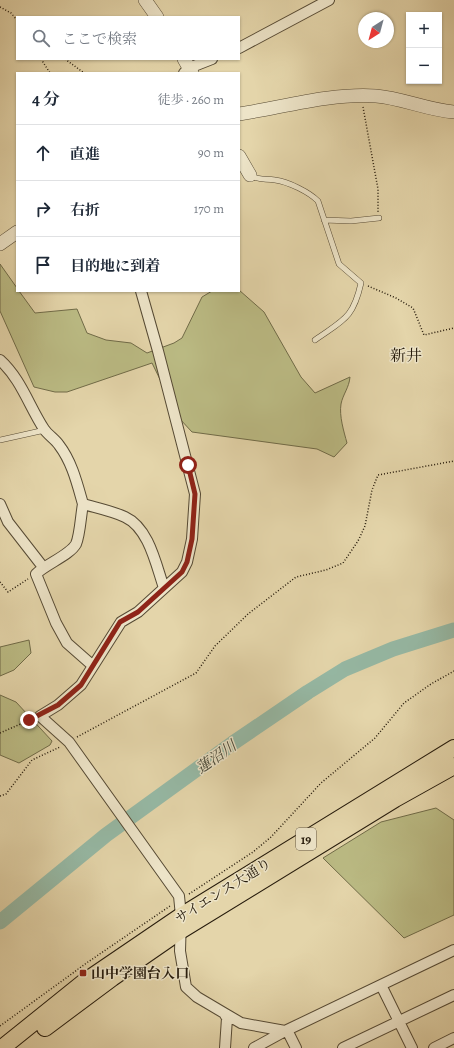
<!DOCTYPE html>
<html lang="ja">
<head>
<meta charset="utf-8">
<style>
  :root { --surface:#fff; --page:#f2f2f3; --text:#1f2937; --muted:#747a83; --line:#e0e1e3 }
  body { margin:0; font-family:Alegreya,"Noto Serif JP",serif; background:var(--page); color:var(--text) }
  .controls { position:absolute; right:12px; top:12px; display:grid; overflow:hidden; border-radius:0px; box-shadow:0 1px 3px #0004 }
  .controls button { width:36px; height:36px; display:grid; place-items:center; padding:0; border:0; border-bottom:1px solid var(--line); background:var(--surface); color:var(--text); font:20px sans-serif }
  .compass { position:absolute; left:358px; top:12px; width:36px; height:36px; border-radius:50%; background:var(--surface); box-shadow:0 1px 3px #0004; rotate:216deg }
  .stop { position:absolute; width:12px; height:12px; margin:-9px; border:3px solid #8f2418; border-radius:50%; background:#fff }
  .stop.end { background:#8f2418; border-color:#fff; box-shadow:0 1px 4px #0008 }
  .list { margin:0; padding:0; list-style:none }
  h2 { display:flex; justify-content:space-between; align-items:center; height:52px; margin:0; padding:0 16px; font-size:17px }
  h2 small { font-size:13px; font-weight:400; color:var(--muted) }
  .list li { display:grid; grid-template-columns:26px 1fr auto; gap:12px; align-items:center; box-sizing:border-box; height:56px; padding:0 16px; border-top:1px solid var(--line) }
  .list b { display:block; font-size:15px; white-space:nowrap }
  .list em { font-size:13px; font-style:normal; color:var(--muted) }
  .icon { flex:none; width:22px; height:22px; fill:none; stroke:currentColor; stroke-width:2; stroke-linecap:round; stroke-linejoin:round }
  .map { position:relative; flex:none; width:454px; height:1048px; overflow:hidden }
  .search { position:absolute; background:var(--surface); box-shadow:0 1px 3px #0004; left:16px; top:16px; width:224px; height:44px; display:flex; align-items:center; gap:10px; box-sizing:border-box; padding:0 14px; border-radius:0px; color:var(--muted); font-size:15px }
  .panel { position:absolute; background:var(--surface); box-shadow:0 1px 3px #0004; left:16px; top:72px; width:224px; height:220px; border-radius:0px }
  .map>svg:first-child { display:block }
  .green { fill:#bbbb84; stroke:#706b48 }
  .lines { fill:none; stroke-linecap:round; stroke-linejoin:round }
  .river { stroke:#96b9a5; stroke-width:15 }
  .service-casing { stroke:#564a34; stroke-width:6 }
  .minor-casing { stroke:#564a34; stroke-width:12 }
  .tertiary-casing { stroke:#564a34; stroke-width:14 }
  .primary-casing { stroke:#261b0c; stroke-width:18 }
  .path { stroke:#261b0c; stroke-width:1.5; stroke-dasharray:1 2; stroke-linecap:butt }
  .service { stroke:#ede4c8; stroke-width:5 }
  .minor { stroke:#ede4c8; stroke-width:10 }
  .tertiary { stroke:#ede4c8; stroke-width:13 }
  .primary { stroke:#e4d5aa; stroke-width:16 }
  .route { stroke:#8f2418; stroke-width:5 }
  .poi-dot { fill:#8f2418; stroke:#ede4c8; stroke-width:1.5 }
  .labels { text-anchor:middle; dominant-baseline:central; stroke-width:3; stroke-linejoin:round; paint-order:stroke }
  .shield { fill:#ede4c8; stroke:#625744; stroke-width:1 }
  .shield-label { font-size:13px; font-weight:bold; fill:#261b0c }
  .street-label { font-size:14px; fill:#261b0c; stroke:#ede4c8 }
  .poi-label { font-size:14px; font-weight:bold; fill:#261b0c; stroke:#ede4c8; text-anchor:start }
  .water-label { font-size:15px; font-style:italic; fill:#484a3a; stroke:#ede4c8 }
  .quarter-label { font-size:16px; fill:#261b0c; stroke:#ede4c8 }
</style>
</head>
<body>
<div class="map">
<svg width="454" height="1048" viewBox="0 0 454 1048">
  <rect width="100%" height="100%" fill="#e4d5aa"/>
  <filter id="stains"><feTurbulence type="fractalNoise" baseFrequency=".005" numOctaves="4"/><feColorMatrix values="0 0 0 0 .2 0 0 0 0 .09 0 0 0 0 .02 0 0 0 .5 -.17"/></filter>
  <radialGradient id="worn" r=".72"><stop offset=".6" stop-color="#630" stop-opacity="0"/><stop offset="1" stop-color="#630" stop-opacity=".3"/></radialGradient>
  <path class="green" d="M0,264L17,288V291H19L35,313L77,309L87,333L106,340L131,343L147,353L174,343L182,338L202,297L212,291L239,290L264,312L301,377L315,393L350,377C349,388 343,394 341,404C339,416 344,432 347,443L334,457L317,449L192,432L179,418L152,363L67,392H55L34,387L0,311Z
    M29,640L31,653L14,670L0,676V647Z
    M0,695L16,702L52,741L50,745L19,763L0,755Z
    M436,808L454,820V915L404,938L323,858L381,822Z"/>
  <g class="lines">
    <path class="river" d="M0,922L106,835L233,743L308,692L345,669L393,649L454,630"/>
    <g class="service-casing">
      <path id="service" d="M250,175C258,181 266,178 275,180C289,182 309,192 318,201L339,264L361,283C353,319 343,320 315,340
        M324,220L351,221L379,218
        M0,440L45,430"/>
    </g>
    <g class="minor-casing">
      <path id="minor" d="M239,48L329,0
        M184,73L189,68L212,59
        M141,291L158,351L195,494L192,539L187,562L182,572L138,612L121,622L81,685L58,705L40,716L69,742L179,896L181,916L180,951L186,987L197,997L224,1013L227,1018L225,1048
        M0,360C21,379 29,406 44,429C48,435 55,439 59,445C72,462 77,483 83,504C97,508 112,511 125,517C149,528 156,565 164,588
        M0,504L8,522L43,567
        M83,504C81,514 80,535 76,544C70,555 46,564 36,574L56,623L67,643L92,665
        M381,985L412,1048
        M224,1013L241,1023L285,1031L454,950
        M287,1030L296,1048
        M254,1048L285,1031
        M343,1048L454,995
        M434,1048L454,1038"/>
    </g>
    <g class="tertiary-casing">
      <path id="tertiary" d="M145,0L157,17
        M184,59L192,73
        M239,114C284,107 330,93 376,96C402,98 427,110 454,112
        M239,156L250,175
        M0,244L17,232"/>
    </g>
    <g class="primary-casing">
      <path id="primary" d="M45,1028L112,978L180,931L395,799L454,766
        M2,1048L84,982L181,916L454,748"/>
    </g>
    <path class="path" d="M0,7L11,13L17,20
      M41,59L50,73
      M65,59L84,73
      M363,107L378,189V212
      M368,286L396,298L413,308L424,335L454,328
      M0,582L8,592L28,579
      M0,733L32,719
      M77,737L196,673L215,646L248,614L296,577L326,570L343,563L358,541L365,526L372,490L378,475L454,461
      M0,796L6,794L32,760L60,747
      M189,894L253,852L271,837L321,783L375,738L404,703L431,684L454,671
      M0,1026L88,962L170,906"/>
    <use href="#service" class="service"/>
    <use href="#minor" class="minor"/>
    <use href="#tertiary" class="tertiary"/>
    <use href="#primary" class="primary"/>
  </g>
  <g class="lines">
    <path class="route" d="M29,720L58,705L81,685L120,622L138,612L182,572L187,562L192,539L195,494L188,465"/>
  </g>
  <rect class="poi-dot" x="79" y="969" width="8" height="8" rx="2"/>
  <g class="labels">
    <rect class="shield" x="296" y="828" width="20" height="22" rx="3"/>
    <g class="shield-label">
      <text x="306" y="839">19</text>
    </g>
    <g class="street-label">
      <text transform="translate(223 891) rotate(-32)">サイエンス大通り</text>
    </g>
    <g class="poi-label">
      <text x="91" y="973">山中学園台入口</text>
    </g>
    <g class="water-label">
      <text transform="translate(216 757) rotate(-35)">蓮沼川</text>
    </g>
    <g class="quarter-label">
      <text x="406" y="356">新井</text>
    </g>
  </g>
  <rect width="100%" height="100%" filter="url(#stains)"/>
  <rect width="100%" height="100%" fill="url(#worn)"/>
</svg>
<div class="controls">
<button>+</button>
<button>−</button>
</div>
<svg class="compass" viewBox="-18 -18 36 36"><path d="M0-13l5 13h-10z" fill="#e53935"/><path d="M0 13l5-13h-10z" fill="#747a83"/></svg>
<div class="stop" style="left:188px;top:465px"></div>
<div class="stop end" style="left:29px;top:720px"></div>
<div class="search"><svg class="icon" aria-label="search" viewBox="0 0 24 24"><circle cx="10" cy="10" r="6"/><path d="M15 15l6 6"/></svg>ここで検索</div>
<section class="panel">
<h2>4 分<small>徒歩 · 260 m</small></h2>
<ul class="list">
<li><svg class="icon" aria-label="ahead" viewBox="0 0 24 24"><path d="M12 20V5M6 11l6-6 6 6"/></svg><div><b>直進</b></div><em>90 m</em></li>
<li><svg class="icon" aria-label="right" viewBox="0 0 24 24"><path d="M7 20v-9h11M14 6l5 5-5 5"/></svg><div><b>右折</b></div><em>170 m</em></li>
<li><svg class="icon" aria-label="arrive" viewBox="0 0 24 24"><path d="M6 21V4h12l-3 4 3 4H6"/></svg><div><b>目的地に到着</b></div></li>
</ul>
</section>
</div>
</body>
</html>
